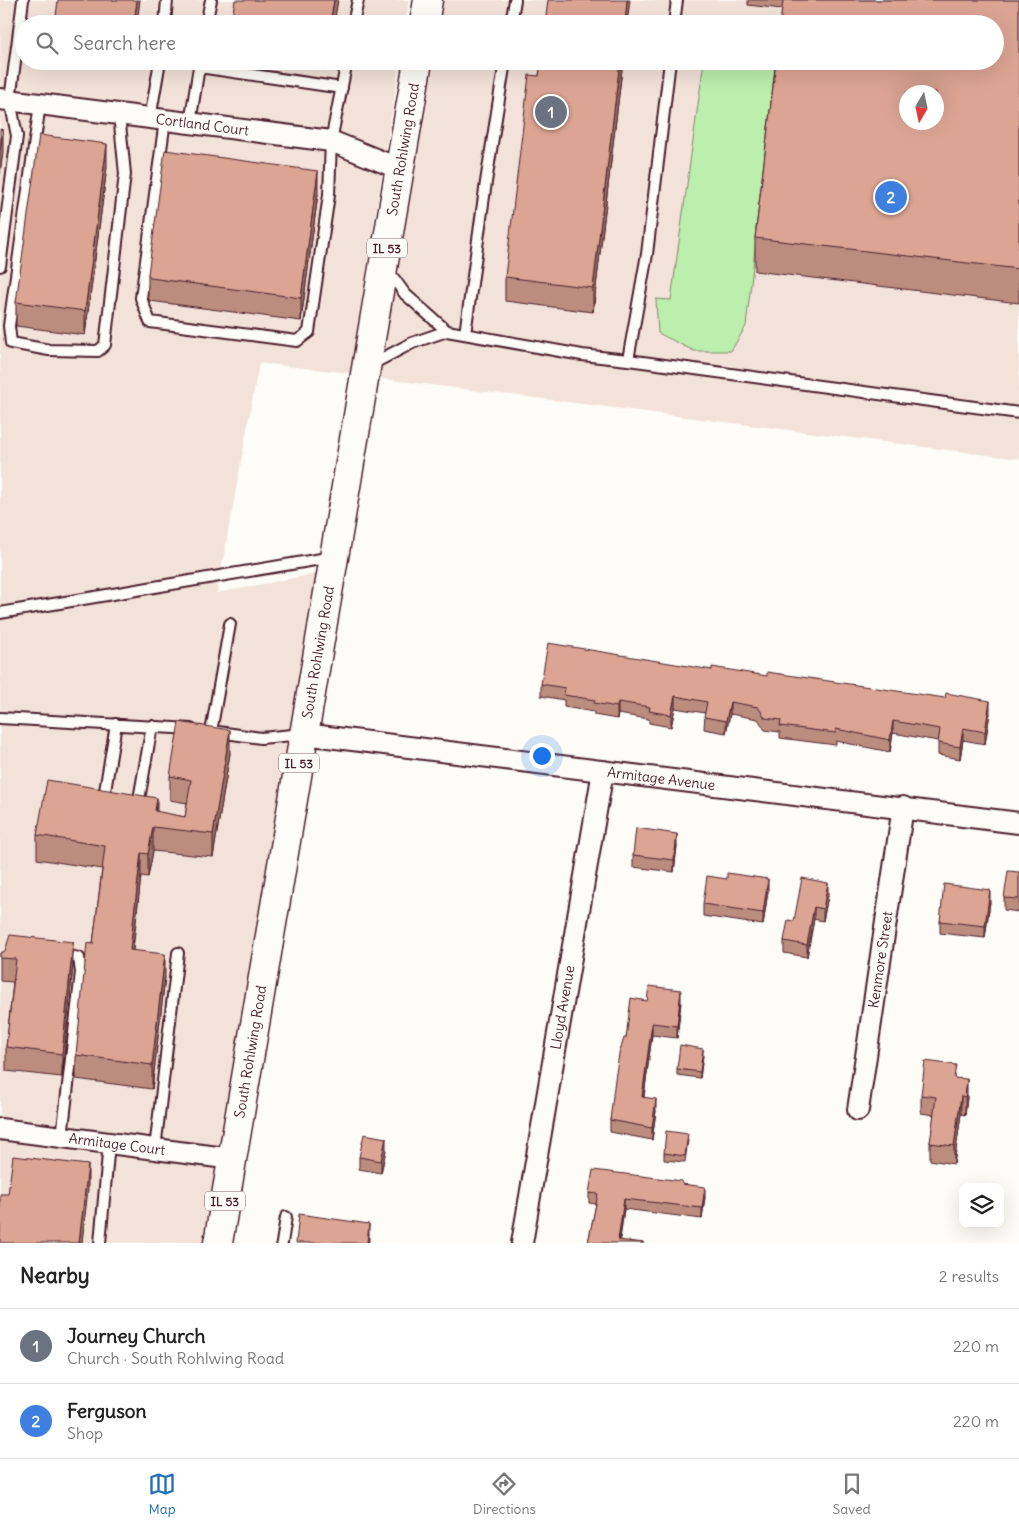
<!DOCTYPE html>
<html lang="en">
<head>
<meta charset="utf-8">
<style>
  :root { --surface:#fff; --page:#f6f6f6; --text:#222; --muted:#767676; --line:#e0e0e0; --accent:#1f6fb2 }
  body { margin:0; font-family:Delius,sans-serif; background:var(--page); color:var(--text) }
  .controls { position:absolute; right:15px; bottom:15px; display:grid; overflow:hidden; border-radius:10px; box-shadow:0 5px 20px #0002 }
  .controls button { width:45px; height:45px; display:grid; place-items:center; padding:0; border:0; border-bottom:1px solid var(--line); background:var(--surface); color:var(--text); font:25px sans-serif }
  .compass { position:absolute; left:899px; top:85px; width:45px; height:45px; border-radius:50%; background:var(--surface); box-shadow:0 5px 20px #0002; rotate:189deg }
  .you { position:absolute; left:541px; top:755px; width:18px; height:18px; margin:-12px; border:4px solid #fff; border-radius:50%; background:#1a73e8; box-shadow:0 0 0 8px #1a73e833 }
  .badge { display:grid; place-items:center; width:32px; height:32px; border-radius:50%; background:var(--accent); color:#fff; font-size:16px; font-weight:700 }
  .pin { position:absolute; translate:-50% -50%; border:2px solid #fff; box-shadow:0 1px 5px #0006 }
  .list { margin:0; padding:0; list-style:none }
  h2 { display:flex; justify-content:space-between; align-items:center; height:65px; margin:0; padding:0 20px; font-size:21px }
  h2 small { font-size:16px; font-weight:400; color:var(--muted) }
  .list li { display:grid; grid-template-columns:32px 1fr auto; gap:15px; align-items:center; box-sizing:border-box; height:75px; padding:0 20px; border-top:1px solid var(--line) }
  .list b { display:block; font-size:19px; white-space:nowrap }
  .list p { margin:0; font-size:16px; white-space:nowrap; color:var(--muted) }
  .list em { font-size:16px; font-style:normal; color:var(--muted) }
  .icon { flex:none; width:28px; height:28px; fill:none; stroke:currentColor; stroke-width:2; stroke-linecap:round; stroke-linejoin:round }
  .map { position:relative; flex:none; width:1019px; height:1243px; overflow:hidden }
  .search { position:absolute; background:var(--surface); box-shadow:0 5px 20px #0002; left:15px; right:15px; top:15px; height:55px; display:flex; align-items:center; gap:12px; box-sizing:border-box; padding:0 18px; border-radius:28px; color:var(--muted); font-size:19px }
  .sheet { height:215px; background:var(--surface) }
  nav { display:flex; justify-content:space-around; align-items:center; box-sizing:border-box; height:70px; border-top:1px solid var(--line); background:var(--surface); font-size:14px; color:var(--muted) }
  nav a { display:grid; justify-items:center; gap:2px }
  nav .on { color:var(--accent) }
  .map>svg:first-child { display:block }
  .built { fill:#f3e2d9; fill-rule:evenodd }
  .green { fill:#bceeae; stroke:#83866c }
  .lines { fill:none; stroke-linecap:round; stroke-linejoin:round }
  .service-casing { stroke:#4a1f2b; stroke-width:14 }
  .minor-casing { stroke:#4a1f2b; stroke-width:24 }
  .primary-casing { stroke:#4a1f2b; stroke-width:31 }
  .service { stroke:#fdfcf7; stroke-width:10 }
  .minor { stroke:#fdfcf7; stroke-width:20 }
  .primary { stroke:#fdfcf7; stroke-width:28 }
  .wall { fill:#bc8d7e; stroke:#4a1f2b }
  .shaded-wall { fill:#997367; stroke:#4a1f2b }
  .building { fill:#dba493; stroke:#4a1f2b; fill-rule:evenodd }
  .labels { text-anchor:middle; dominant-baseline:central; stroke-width:4; stroke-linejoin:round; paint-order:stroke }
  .shield { fill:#fdfcf7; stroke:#806168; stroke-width:1 }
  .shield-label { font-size:12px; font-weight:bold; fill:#4a1f2b }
  .street-label { font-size:14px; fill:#4a1f2b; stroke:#fdfcf7 }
</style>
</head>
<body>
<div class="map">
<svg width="1019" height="1243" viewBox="0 0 1019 1243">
  <rect width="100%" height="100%" fill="#fdfcf7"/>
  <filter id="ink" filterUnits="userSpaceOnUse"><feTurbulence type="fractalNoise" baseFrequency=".02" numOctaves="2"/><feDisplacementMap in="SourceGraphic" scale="10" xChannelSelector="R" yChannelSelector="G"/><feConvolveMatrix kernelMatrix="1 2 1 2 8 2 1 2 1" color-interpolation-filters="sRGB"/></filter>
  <g filter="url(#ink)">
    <path class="built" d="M0,0H409L405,24H24V61H400L350,373L259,363L217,593L319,573L206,1243H0Z
      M440,0H1019V459L376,378L429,61H995V24H436ZM906,92H936V122H906Z"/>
    <path class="green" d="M704,61H777L746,326L731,351H694L658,333L656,299L671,300Z"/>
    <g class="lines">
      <g class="service-casing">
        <path id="service" d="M165,24L167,0
          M206,24L211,0
          M353,24L358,0
          M511,24L515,0
          M674,24L677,0
          M40,104L9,326L11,343L49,350L98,351L105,345L125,174L119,114
          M150,119L160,61
          M165,120L141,298L150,322L297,341L309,332L329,195L331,141L347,61
          M190,123L199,67L342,88
          M0,266L17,136L10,100L23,0
          M387,269L405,294L447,331
          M465,334L486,182L505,61
          M628,360L1019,413
          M370,365L412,343L447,331L582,355L628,360L647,254L670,61
          M0,613L333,557
          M0,718L191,729
          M211,732L230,624
          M218,732L261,738L303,734
          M104,797L116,724
          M138,805L152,726
          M61,954L79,958L81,972L62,1137
          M155,1149L178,953
          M100,1243L109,1143
          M282,1243L286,1217"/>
      </g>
      <g class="minor-casing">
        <g id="minor">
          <path id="s1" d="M0,99L331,141L400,169"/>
          <path id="s2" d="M304,734L1019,823"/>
          <path id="s3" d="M858,1110L903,807"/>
          <path id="s4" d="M0,1129L233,1159"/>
          <path id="s5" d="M522,1243L603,771"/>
        </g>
      </g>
      <g class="primary-casing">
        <g id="primary">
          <path d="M424,24L428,0"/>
          <path id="s6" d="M218,1243L418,61"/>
        </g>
      </g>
      <use href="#service" class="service"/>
      <use href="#minor" class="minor"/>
      <use href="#primary" class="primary"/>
    </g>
    <path class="wall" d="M748,0H1019V303L755,271V238L782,9L748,5Z
      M56,16L137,24H56Z
      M272,61H328L326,70Z
      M541,61H623L593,312L505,301V277L539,76Z
      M107,167L85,335L16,326V302Z
      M318,194L301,321L150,301L148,297V274Z
      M712,670L990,713L985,744L963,740L960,759L938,755V741L893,733L890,752L836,741V745L780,738V732L765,730L758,719L730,714L726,733L704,729L705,713L675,708L671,727L649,723V719L618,714L617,719L594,715V712L564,707V700L541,696V684Z
      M230,753L213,857L153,851L148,877L141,876L133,950L165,977L152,1089L76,1079V1055L93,944L102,869L37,859V835L157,812L185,817L187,803L170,800V776Z
      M677,846L674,872L633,867V855Z
      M1019,872V912L1004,910V898Z
      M768,891L763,925L703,916V904Z
      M828,896L823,921L814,919L807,957L784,953V941L794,921Z
      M990,902L985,938L940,933V921Z
      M0,953L73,965L62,1077L6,1071V1047L13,982L0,981Z
      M647,1001L681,1002L677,1038L652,1035L644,1097L656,1111L652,1140L610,1132V1120L626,1038Z
      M703,1055L700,1078L677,1075V1069Z
      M956,1078L967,1097L965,1115L961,1114L954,1164L930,1160V1143L934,1115L921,1113V1095Z
      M688,1140L685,1162L664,1160V1153Z
      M386,1150L381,1173L359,1169V1157Z
      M682,1184L705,1197L702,1219L624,1209L620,1240L588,1243L596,1204L589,1203V1193Z"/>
    <path class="shaded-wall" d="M137,0H140L137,24H134Z
      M334,0H338L334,24H330Z
      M627,0H630L627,24H625Z
      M620,61H623L593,312V288Z
      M3,130V153L0,174V150Z
      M107,144V167L85,335V311Z
      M318,171V194L301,321V298Z
      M675,696V708L671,727V715Z
      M990,701V713L985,744V732Z
      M618,702V714L617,719V707Z
      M730,702V714L726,733V721Z
      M893,721V733L890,752V740Z
      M963,728V740L960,759V747Z
      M230,730V753L213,857V834Z
      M157,798V822L155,811Z
      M153,827V851L148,877V854Z
      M677,834V846L674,872V860Z
      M141,853V876L130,973V950Z
      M768,879V891L763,925V913Z
      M828,883V896L823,921V909Z
      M990,890V902L985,938V926Z
      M814,907V919L807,957V945Z
      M73,942V965L62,1077V1054Z
      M165,954V977L152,1089V1065Z
      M681,990V1002L677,1038V1026Z
      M652,1023V1035L642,1109V1097Z
      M703,1049V1055L700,1078V1072Z
      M967,1079V1097L965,1115V1097Z
      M961,1096V1114L954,1164V1146Z
      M656,1099V1111L652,1140V1128Z
      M386,1138V1150L381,1173V1161Z
      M88,1165V1189L82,1243H79Z
      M705,1187V1197L702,1219V1208Z
      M624,1199V1209L619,1243L618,1240Z
      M369,1224V1243H367Z"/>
    <path class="building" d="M58,0H137L134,24H115L56,16Z
      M235,0H334L330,24H231Z
      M548,0H627L625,24H545Z
      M783,0H1019V269L755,238L776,61H995V24H780ZM906,92H936V122H906Z
      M541,61H620L593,288L505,277L529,75L539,76Z
      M0,129L3,130L0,150Z
      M39,135L107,144L85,311L16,302Z
      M165,150L318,171L301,298L150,278L148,274Z
      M548,643L712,670V667L767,676V672L945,698L946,693L990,701L985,732L963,728L960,747L938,743L940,729L893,721L890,740L836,729V733L780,726L781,720L765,718L758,707L730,702L726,721L704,717L707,702L675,696L671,715L649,711L650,707L618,702L617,707L594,703L595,700L564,695L565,688L541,684Z
      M179,722L230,730L213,834L153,827L148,854L141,853L130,950L165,954L152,1065L76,1055L87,943L93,944L105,846L37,835L47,780L157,798L155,811L185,817L191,780L170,776Z
      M636,828L677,834L674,860L633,855Z
      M1008,871L1019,872V899L1004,898Z
      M727,873L768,879L763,913L703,904L707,876L727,879Z
      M802,878L828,883L823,909L814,907L807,945L784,941L788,920L794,921Z
      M944,884L990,890L985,926L940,921Z
      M10,935L73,942L62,1054L6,1047L16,959L0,958V953L5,951Z
      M649,986L681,990L677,1026L652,1023L642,1097L656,1099L652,1128L610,1120L615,1079L619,1054L624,1038H626L631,998L647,1001Z
      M680,1045L703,1049L700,1072L677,1069Z
      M925,1061L956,1065L954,1078L967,1079L965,1097L961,1096L954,1146L930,1143L936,1097L921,1095Z
      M666,1131L688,1134L685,1156L664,1153Z
      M364,1134L386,1138L381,1161L359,1157Z
      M13,1156L88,1165L79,1243H0V1194H8Z
      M593,1170L682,1181V1184L705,1187L702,1208L624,1199L618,1240L644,1243H588L598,1194L589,1193Z
      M299,1214L369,1224L367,1243H296Z"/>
  </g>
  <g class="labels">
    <g class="shield">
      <rect x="367" y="238.5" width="40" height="19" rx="4"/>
      <rect x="279" y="753.5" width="40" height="19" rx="4"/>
      <rect x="205" y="1191.5" width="40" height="19" rx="4"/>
    </g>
    <g class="shield-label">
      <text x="387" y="248">IL 53</text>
      <text x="299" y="763">IL 53</text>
      <text x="225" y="1201">IL 53</text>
    </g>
    <g class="street-label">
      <text stroke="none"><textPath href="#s1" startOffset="204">Cortland Court</textPath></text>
      <text stroke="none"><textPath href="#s6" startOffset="1109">South Rohlwing Road</textPath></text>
      <text stroke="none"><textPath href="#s6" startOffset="599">South Rohlwing Road</textPath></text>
      <text stroke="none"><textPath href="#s2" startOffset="360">Armitage Avenue</textPath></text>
      <text stroke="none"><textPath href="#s3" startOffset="152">Kenmore Street</textPath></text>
      <text stroke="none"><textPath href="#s5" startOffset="239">Lloyd Avenue</textPath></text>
      <text stroke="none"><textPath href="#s6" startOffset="194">South Rohlwing Road</textPath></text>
      <text stroke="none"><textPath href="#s4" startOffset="118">Armitage Court</textPath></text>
    </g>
  </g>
</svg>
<div class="controls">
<button><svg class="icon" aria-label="layers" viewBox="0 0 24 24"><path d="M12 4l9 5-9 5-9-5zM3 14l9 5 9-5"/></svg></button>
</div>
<svg class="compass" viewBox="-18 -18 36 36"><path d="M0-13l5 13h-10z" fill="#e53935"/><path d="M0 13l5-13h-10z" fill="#767676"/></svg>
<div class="you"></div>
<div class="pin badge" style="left:551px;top:112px;background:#6b7280">1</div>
<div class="pin badge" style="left:891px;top:197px;background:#3f7fe0">2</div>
<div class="search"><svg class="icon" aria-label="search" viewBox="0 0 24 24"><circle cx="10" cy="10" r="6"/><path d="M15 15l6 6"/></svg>Search here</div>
</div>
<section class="sheet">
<h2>Nearby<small>2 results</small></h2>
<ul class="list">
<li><span class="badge" style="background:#6b7280">1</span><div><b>Journey Church</b><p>Church · South Rohlwing Road</p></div><em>220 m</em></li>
<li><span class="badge" style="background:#3f7fe0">2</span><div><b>Ferguson</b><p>Shop</p></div><em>220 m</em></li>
</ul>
</section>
<nav>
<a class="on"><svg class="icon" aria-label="map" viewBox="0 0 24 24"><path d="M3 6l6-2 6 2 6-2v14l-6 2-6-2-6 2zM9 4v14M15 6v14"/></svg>Map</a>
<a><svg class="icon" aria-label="directions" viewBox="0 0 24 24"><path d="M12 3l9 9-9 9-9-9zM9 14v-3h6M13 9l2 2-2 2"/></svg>Directions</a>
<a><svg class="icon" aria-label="saved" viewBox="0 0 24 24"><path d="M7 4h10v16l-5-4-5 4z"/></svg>Saved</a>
</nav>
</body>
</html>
